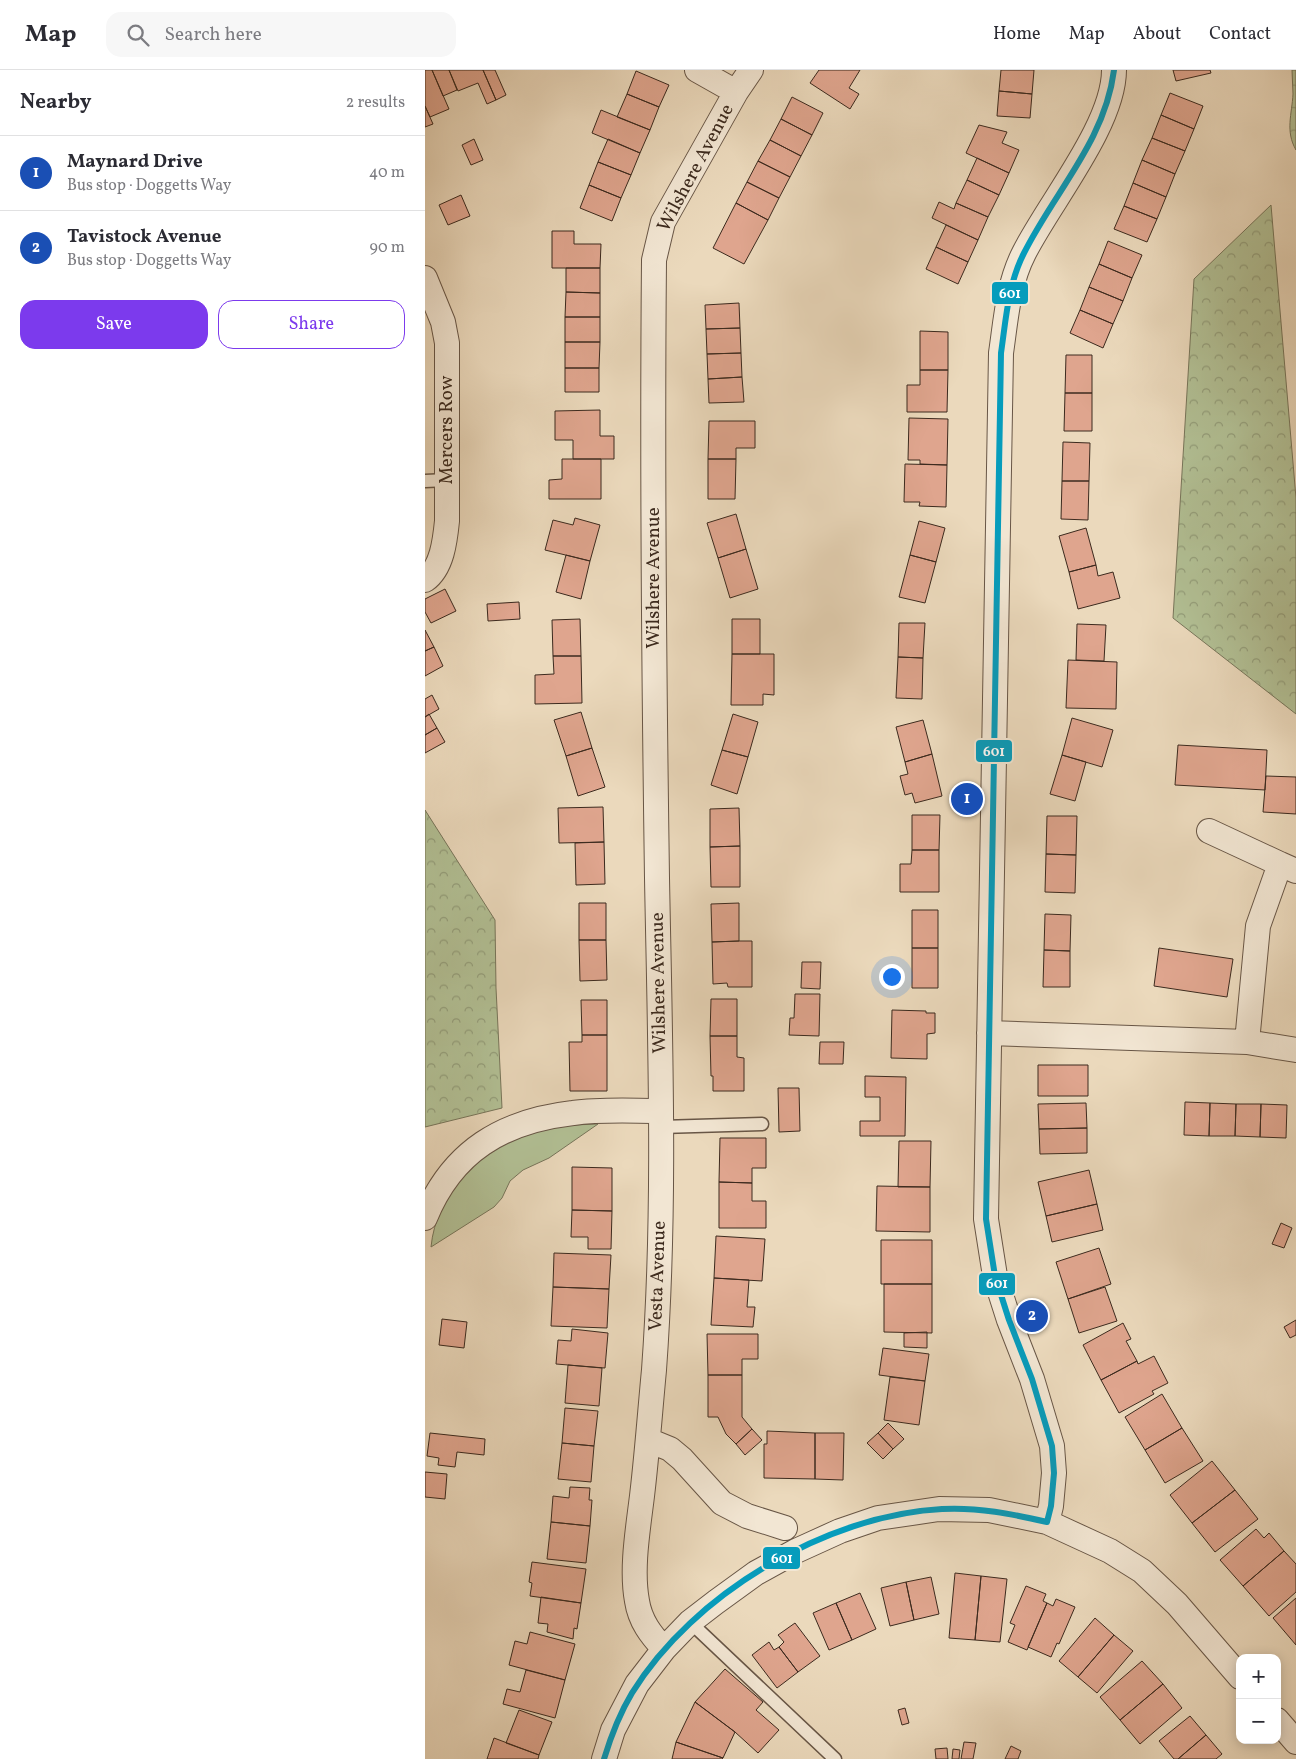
<!DOCTYPE html>
<html lang="en">
<head>
<meta charset="utf-8">
<style>
  :root { --surface:#fff; --page:#f7f7f7; --text:#2b2b33; --muted:#7c7c81; --line:#e1e1e2; --accent:#7c3aed }
  body { margin:0; font-family:Vollkorn,serif; background:var(--page); color:var(--text) }
  .controls { position:absolute; right:15px; bottom:15px; display:grid; overflow:hidden; border-radius:10px; box-shadow:0 2px 12px #0003 }
  .controls button { width:45px; height:45px; display:grid; place-items:center; padding:0; border:0; border-bottom:1px solid var(--line); background:var(--surface); color:var(--text); font:25px sans-serif }
  .you { position:absolute; left:466px; top:906px; width:18px; height:18px; margin:-12px; border:4px solid #fff; border-radius:50%; background:#1a73e8; box-shadow:0 0 0 8px #1a73e833 }
  .badge { display:grid; place-items:center; width:32px; height:32px; border-radius:50%; background:var(--accent); color:#fff; font-size:16px; font-weight:700 }
  .pin { position:absolute; translate:-50% -50%; border:2px solid #fff; box-shadow:0 1px 5px #0006 }
  .list { margin:0; padding:0; list-style:none }
  h2 { display:flex; justify-content:space-between; align-items:center; height:65px; margin:0; padding:0 20px; font-size:21px }
  h2 small { font-size:16px; font-weight:400; color:var(--muted) }
  .list li { display:grid; grid-template-columns:32px 1fr auto; gap:15px; align-items:center; box-sizing:border-box; height:75px; padding:0 20px; border-top:1px solid var(--line) }
  .list b { display:block; font-size:19px; white-space:nowrap }
  .list p { margin:0; font-size:16px; white-space:nowrap; color:var(--muted) }
  .list em { font-size:16px; font-style:normal; color:var(--muted) }
  .actions { display:flex; gap:10px; padding:15px 20px }
  .actions a { flex:1; padding:11px 0; border:1px solid var(--accent); border-radius:15px; text-align:center; font-size:18px; color:var(--accent) }
  .actions .main { background:var(--accent); color:#fff }
  .icon { flex:none; width:28px; height:28px; fill:none; stroke:currentColor; stroke-width:2; stroke-linecap:round; stroke-linejoin:round }
  .map { position:relative; flex:none; width:871px; height:1689px; overflow:hidden }
  header { display:flex; align-items:center; gap:30px; box-sizing:border-box; height:70px; padding:0 25px; background:var(--surface); border-bottom:1px solid var(--line) }
  header strong { font-size:24px }
  nav { display:flex; gap:28px; margin-inline-start:auto; font-size:18px }
  .search { width:350px; height:45px; background:var(--page); display:flex; align-items:center; gap:12px; box-sizing:border-box; padding:0 18px; border-radius:15px; color:var(--muted); font-size:19px }
  main { display:flex }
  aside { flex:1; background:var(--surface) }
  .map>svg:first-child { display:block }
  .grass { fill:#b2c095; stroke:#77755a }
  .forest { fill:url(#forest-crowns); stroke:#77755a }
  .building { fill:#dfa58e; stroke:#3c2a1e }
  .lines { fill:none; stroke-linecap:round; stroke-linejoin:round }
  .lane-casing { stroke:#685646; stroke-width:15 }
  .street-casing { stroke:#685646; stroke-width:26 }
  .lane { stroke:#f2e6d3; stroke-width:12 }
  .street { stroke:#f2e6d3; stroke-width:24 }
  .bus-1-casing { stroke:#f2e6d3; stroke-width:10 }
  .bus-1 { stroke:#069cbc; stroke-width:6 }
  .labels { text-anchor:middle; dominant-baseline:central; stroke-width:4.5; stroke-linejoin:round; paint-order:stroke }
  .street-label { font-size:19px; fill:#3c2a1e; stroke:#f2e6d3 }
  .line-badge { stroke:#f2e6d3; stroke-width:2 }
  .badge-label { font-size:14px; text-anchor:middle; font-weight:bold; fill:#fff }
</style>
</head>
<body>
<header>
<strong>Map</strong>
<div class="search"><svg class="icon" aria-label="search" viewBox="0 0 24 24"><circle cx="10" cy="10" r="6"/><path d="M15 15l6 6"/></svg>Search here</div>
<nav><a>Home</a><a>Map</a><a>About</a><a>Contact</a></nav>
</header>
<main>
<aside>
<h2>Nearby<small>2 results</small></h2>
<ul class="list">
<li><span class="badge" style="background:#1a4fb4">1</span><div><b>Maynard Drive</b><p>Bus stop · Doggetts Way</p></div><em>40 m</em></li>
<li><span class="badge" style="background:#1a4fb4">2</span><div><b>Tavistock Avenue</b><p>Bus stop · Doggetts Way</p></div><em>90 m</em></li>
</ul>
<div class="actions"><a class="main">Save</a><a>Share</a></div>
</aside>
<div class="map">
<svg width="871" height="1689" viewBox="0 0 871 1689">
  <defs>
    <pattern id="forest-crowns" width="20" height="18" patternUnits="userSpaceOnUse" patternTransform="scale(1.25)"><rect width="20" height="18" fill="#b2c095"/><path d="M2 6a3 3 0 1 1 6 0M12 15a3 3 0 1 1 6 0" fill="none" stroke="#929c79"/></pattern>
  </defs>
  <rect width="100%" height="100%" fill="#ebd9bc"/>
  <filter id="stains"><feTurbulence type="fractalNoise" baseFrequency=".004" numOctaves="4"/><feColorMatrix values="0 0 0 0 .2 0 0 0 0 .09 0 0 0 0 .02 0 0 0 .5 -.17"/></filter>
  <radialGradient id="worn" r=".72"><stop offset=".6" stop-color="#630" stop-opacity="0"/><stop offset="1" stop-color="#630" stop-opacity=".3"/></radialGradient>
  <path class="grass" d="M173,1054L124,1088L98,1100L85,1111L77,1128L69,1137L6,1177C11,1124 53,1082 102,1064C124,1055 149,1055 173,1054Z"/>
  <path class="forest" d="M867,0H871V80C860,61 867,44 868,24C868,16 867,8 867,0Z
    M846,135L871,428V644L748,548L769,209Z
    M0,740L70,850L71,918L77,1038L0,1057Z"/>
  <path class="building" d="M0,0H7L24,39L5,47L0,36Z
    M7,0H24L32,20L18,26Z
    M24,0H58L71,30L62,34L53,13L33,21Z
    M58,0H70L81,25L71,30Z
    M394,0H435L424,18L434,24L425,39L385,13Z
    M576,0H609L607,24L574,21Z
    M748,0H785L786,3L751,11Z
    M211,1L244,15L234,37L202,24Z
    M574,21L607,24L605,48L572,46Z
    M745,23L778,36L769,59L736,45Z
    M202,24L234,37L225,60L192,47Z
    M367,27L398,43L387,65L356,49Z
    M0,36L8,54L0,57Z
    M176,40L225,60L215,83L167,63Z
    M736,45L769,59L760,81L727,68Z
    M356,49L387,65L376,86L345,70Z
    M554,55L582,62L577,73L594,80L584,103L541,83Z
    M727,68L760,81L750,104L717,90Z
    M49,69L58,90L46,95L37,75Z
    M183,69L215,83L206,105L173,92Z
    M345,70L376,86L365,107L333,91Z
    M552,88L584,103L574,125L542,110Z
    M717,90L750,104L741,127L708,113Z
    M333,91L365,107L354,128L322,112Z
    M173,92L206,105L196,128L164,115Z
    M542,110L574,125L563,147L531,133Z
    M322,112L354,128L343,150L311,133Z
    M708,113L741,127L732,149L699,136Z
    M164,115L196,128L187,151L155,138Z
    M36,125L45,146L23,155L14,135Z
    M514,132L529,139L531,133L563,147L553,170L507,148Z
    M311,133L343,150L319,194L288,178Z
    M699,136L732,149L722,172L689,159Z
    M521,155L553,170L543,192L511,177Z
    M127,161H149V174H176L175,198H127Z
    M683,171L717,185L707,208L674,194Z
    M511,177L543,192L533,214L501,199Z
    M674,194L707,208L698,231L664,217Z
    M141,198H175V223L141,222Z
    M664,217L698,231L688,254L655,240Z
    M141,222L175,223V247H140Z
    M314,233L315,258L281,259L280,235Z
    M655,240L688,254L678,278L645,263Z
    M140,247H175V272H140Z
    M315,258L316,283L282,284L281,259Z
    M495,261L523,262V300H495Z
    M140,272H175L174,298H140Z
    M316,283L317,307L283,309L282,284Z
    M641,285H667V323H640Z
    M140,298H174V322H140Z
    M495,300H523L522,342H482V315H495Z
    M317,307L319,332L284,333L283,309Z
    M640,323H667V361H639Z
    M175,340V366H189V389H148V370H130V341Z
    M484,348L523,349L522,395L495,394V390H483Z
    M284,351H330V378H311V389H283Z
    M638,372L665,373L664,411H637Z
    M137,389H176V429H124V410L137,409Z
    M283,389H311L310,429H283Z
    M480,394L522,395L521,437L494,436L495,432H479Z
    M637,411H664L663,450L636,449Z
    M311,444L321,479L293,488L282,453Z
    M150,448L175,455L165,491L120,480L128,450L148,455Z
    M494,451L520,458L511,492L485,485Z
    M661,458L671,495L644,502L634,466Z
    M321,479L333,519L305,528L293,488Z
    M141,485L165,491L156,529L131,522Z
    M485,485L511,492L500,533L474,527Z
    M671,495L673,506L688,502L695,528L653,539L644,502Z
    M20,519L31,541L6,553L0,542V529Z
    M94,532L95,549L63,551L62,534Z
    M155,549L156,586H128L127,550Z
    M307,549H335V584H307Z
    M474,553H500L498,588L473,587Z
    M652,554L681,555L679,591L651,590Z
    M0,560L9,577L0,581Z
    M9,577L18,596L0,606V581Z
    M307,584H349V625L338,624V635H306Z
    M128,586H156L157,633L110,634V605L129,604Z
    M473,587L498,588L497,629L471,628Z
    M643,590L692,592L691,639L641,638Z
    M7,625L14,639L0,647V629Z
    M156,642L167,678L141,686L129,650Z
    M4,644L12,658L0,665V647Z
    M308,644L333,652L323,687L297,680Z
    M647,648L688,660L677,697L637,685Z
    M498,650L507,684L480,692L471,657Z
    M12,658L20,672L0,683V665Z
    M753,675L842,680L840,720L750,715Z
    M167,678L180,717L153,726L141,686Z
    M297,680L323,687L312,724L286,715Z
    M507,684L517,726L490,733L487,723L480,725L475,706L483,704L480,692Z
    M637,685L661,692L650,731L625,724Z
    M841,706L871,707V744L838,742Z
    M178,737L179,772L134,773L133,738Z
    M314,738L315,776L285,777V739Z
    M487,745H515L514,780H487Z
    M622,746H652L651,785L621,784Z
    M179,772L180,814L151,815L150,773Z
    M315,776V817H286L285,777Z
    M487,780H514V822H475V794H486Z
    M621,784L651,785L650,823L620,822Z
    M154,833H181V870H154Z
    M314,833V871L287,872L286,834Z
    M487,840H513V878H487Z
    M620,844L646,845L645,881L619,880Z
    M154,870H181L182,910L155,911Z
    M314,871H327V917H303L302,913L288,914L287,872Z
    M487,878H513V918H487Z
    M734,878L808,889L802,927L729,916Z
    M619,880L645,881V917H618Z
    M377,892H396L395,919L376,918Z
    M370,924H395L394,966L364,965L365,948H369Z
    M286,929H312V966H285Z
    M156,930H182V965H157Z
    M467,940L501,941V943H510V963L502,964V989L466,988Z
    M157,965H182V1021H145L144,972H157Z
    M285,966H312V987L319,988V1021H288V1006H286Z
    M395,972H419L418,994H394Z
    M613,995H663V1026H613Z
    M440,1006L481,1007L480,1066H435V1051H455V1027H440Z
    M353,1018H374L375,1061L354,1062Z
    M760,1032L785,1033L784,1066L759,1065Z
    M661,1033L662,1058L614,1059L613,1034Z
    M785,1033L811,1034L810,1066H784Z
    M811,1034H836L835,1067L810,1066Z
    M836,1034L862,1035L861,1068L835,1067Z
    M662,1058V1083L615,1084L614,1059Z
    M295,1068H341V1098H327V1113L294,1112Z
    M474,1071H506L505,1117H473Z
    M147,1097L187,1098V1141L147,1140Z
    M664,1100L672,1134L621,1146L613,1112Z
    M294,1112L327,1113V1131H341V1158H294Z
    M452,1116L505,1117V1162L451,1161Z
    M672,1134L678,1160L627,1172L621,1146Z
    M147,1140L187,1141L186,1179H163V1167H146Z
    M856,1153L867,1158L859,1178L847,1174Z
    M291,1166L340,1169L337,1211L289,1208Z
    M456,1170H507V1214H456Z
    M674,1178L686,1214L643,1229L631,1192Z
    M129,1183L186,1185L184,1219L128,1217Z
    M289,1208L324,1210L322,1237H330L328,1257L286,1255Z
    M459,1214H507V1263L459,1262Z
    M128,1217L184,1219L182,1258L126,1256Z
    M680,1217L692,1251L654,1263L643,1229Z
    M17,1249L42,1252L39,1278L14,1275Z
    M871,1250V1265L865,1268L859,1257Z
    M698,1253L706,1269L701,1271L712,1291L676,1310L658,1275Z
    M147,1259L183,1263L180,1298L131,1294L133,1270L146,1271Z
    M502,1262V1278L479,1277V1263Z
    M282,1264H333V1289H317V1305H283Z
    M458,1278L504,1284L500,1311L454,1305Z
    M729,1286L743,1313L727,1321L729,1324L694,1343L676,1310L712,1291L713,1294Z
    M143,1295L177,1298L174,1336L140,1333Z
    M283,1305H317V1347L327,1359L311,1374L301,1364L293,1347H283Z
    M465,1307L500,1311L494,1355L459,1350Z
    M737,1324L757,1358L720,1380L700,1347Z
    M140,1338L173,1341L169,1376L137,1373Z
    M463,1353L479,1369L468,1379L453,1363Z
    M757,1358L778,1391L740,1413L720,1380Z
    M327,1359L337,1370L320,1385L311,1374Z
    M342,1361L390,1363V1409L339,1408V1374H342Z
    M5,1363L60,1369L59,1385L32,1382L30,1397L13,1395L14,1388L2,1386Z
    M390,1363H419L418,1410L390,1409Z
    M453,1363L468,1379L458,1389L442,1373Z
    M137,1373L169,1376L166,1412L133,1409Z
    M787,1391L810,1420L767,1453L745,1425Z
    M0,1402L22,1404L20,1429L0,1427Z
    M145,1417L165,1418L164,1430H167L165,1456L126,1452L128,1426L144,1428Z
    M810,1420L833,1449L790,1482L767,1453Z
    M126,1452L165,1456L161,1493L122,1489Z
    M831,1459L839,1468L844,1463L859,1481L818,1516L795,1490Z
    M859,1481L871,1494V1522L844,1546L818,1516Z
    M107,1492L161,1499L156,1533L105,1526L107,1513L104,1512Z
    M530,1503L556,1506L550,1570L524,1568Z
    M556,1506L582,1509L575,1572L550,1570Z
    M506,1507L514,1544L489,1550L481,1512Z
    M481,1512L489,1550L465,1556L456,1518Z
    M601,1516L621,1524L618,1531L622,1533L602,1580L583,1572L590,1555L585,1553Z
    M435,1523L451,1559L427,1570L411,1533Z
    M116,1527L156,1533L152,1559L149,1558L148,1569L122,1562L123,1554L113,1553Z
    M871,1528V1575L848,1548Z
    M631,1529L650,1537L634,1574L632,1573L626,1587L603,1577L622,1533L628,1536Z
    M411,1533L427,1570L404,1580L388,1543Z
    M670,1548L689,1565L653,1607L634,1591Z
    M370,1553L395,1586L373,1602L354,1577L359,1572L353,1565Z
    M105,1562L150,1574L140,1610L84,1595L90,1571L102,1574Z
    M689,1565L708,1581L672,1623L653,1607Z
    M344,1572L349,1580L354,1577L373,1602L352,1618L327,1585Z
    M717,1591L738,1614L695,1650L675,1627Z
    M300,1599L338,1632L331,1640L354,1660L333,1683L310,1662L270,1632Z
    M101,1600L140,1610L130,1648L78,1634L82,1619L95,1622Z
    M738,1614L757,1638L715,1674L695,1650Z
    M270,1632L310,1662L298,1688L251,1672Z
    M480,1638L484,1653L477,1655L473,1640Z
    M94,1640L127,1652L114,1685L81,1673Z
    M765,1646L781,1665L753,1689H749L734,1671Z
    M781,1665L797,1684L791,1689H753Z
    M69,1668L114,1685L113,1689H62Z
    M251,1672L298,1688L297,1689H247Z
    M539,1672L551,1673L548,1689H536Z
    M586,1676L596,1681L593,1689H580Z
    M522,1678L523,1689H511L510,1679Z
    M528,1679L535,1680L534,1689H527Z"/>
  <g class="lines">
    <g class="lane-casing">
      <path id="lane" d="M0,411L22,410
        M236,1057L337,1054
        M265,1552L410,1689"/>
    </g>
    <g class="street-casing">
      <path id="street" d="M272,0L311,22
        M0,208L18,252L22,273V451C20,471 17,498 0,510
        M784,761L855,794
        M564,963L822,972L871,980
        M822,972L833,856L855,794L871,801
        M0,1148C27,1081 78,1051 148,1043C177,1039 207,1041 236,1041
        M223,1370L245,1379L257,1389L297,1433L322,1446L360,1458
        M622,1452L626,1436L629,1403L627,1376L607,1309L584,1250L570,1206L561,1149L576,283C581,249 583,214 599,183C624,133 689,55 689,0
        M239,1579C226,1565 215,1551 212,1531C206,1499 213,1459 217,1426C222,1384 225,1342 229,1300C241,1136 235,972 232,808C229,602 227,396 229,190L238,152L311,22L326,0
        M852,1650L871,1672
        M179,1689L188,1660L212,1614L239,1579L265,1552L291,1532L331,1503L371,1481L415,1461L453,1448L514,1439L564,1440L622,1452L685,1481L717,1501L752,1534L815,1607"/>
    </g>
    <use href="#lane" class="lane"/>
    <use href="#street" class="street"/>
    <g class="bus-1-casing">
      <path id="bus-1" d="M622,1452L626,1436L629,1403L627,1376L607,1309L584,1250L570,1206L561,1149L576,283C581,249 583,214 599,183C630,121 680,71 689,0
        M179,1689C186,1666 195,1643 207,1623C268,1524 401,1445 517,1439C553,1437 587,1444 622,1452"/>
    </g>
    <use href="#bus-1" class="bus-1"/>
  </g>
  <g class="labels">
    <g class="street-label">
      <text transform="translate(271 98) rotate(-62)">Wilshere Avenue</text>
      <text transform="translate(22 360) rotate(-90)">Mercers Row</text>
      <text transform="translate(229 508) rotate(-90)">Wilshere Avenue</text>
      <text transform="translate(234 913) rotate(-91)">Wilshere Avenue</text>
      <text transform="translate(233 1206) rotate(-88)">Vesta Avenue</text>
    </g>
  </g>
  <g class="line-badge">
    <rect x="566" y="211" width="38" height="24" rx="5" fill="#069cbc"/>
    <rect x="550" y="669" width="38" height="24" rx="5" fill="#069cbc"/>
    <rect x="553" y="1202" width="38" height="24" rx="5" fill="#069cbc"/>
    <rect x="337" y="1476" width="39" height="24" rx="5" fill="#069cbc"/>
  </g>
  <g class="badge-label">
    <text x="585" y="228">601</text>
    <text x="569" y="686">601</text>
    <text x="572" y="1218">601</text>
    <text x="357" y="1493">601</text>
  </g>
  <rect width="100%" height="100%" filter="url(#stains)"/>
  <rect width="100%" height="100%" fill="url(#worn)"/>
</svg>
<div class="controls">
<button>+</button>
<button>−</button>
</div>
<div class="you"></div>
<div class="pin badge" style="left:542px;top:729px;background:#1a4fb4">1</div>
<div class="pin badge" style="left:607px;top:1246px;background:#1a4fb4">2</div>
</div>
</main>
</body>
</html>
